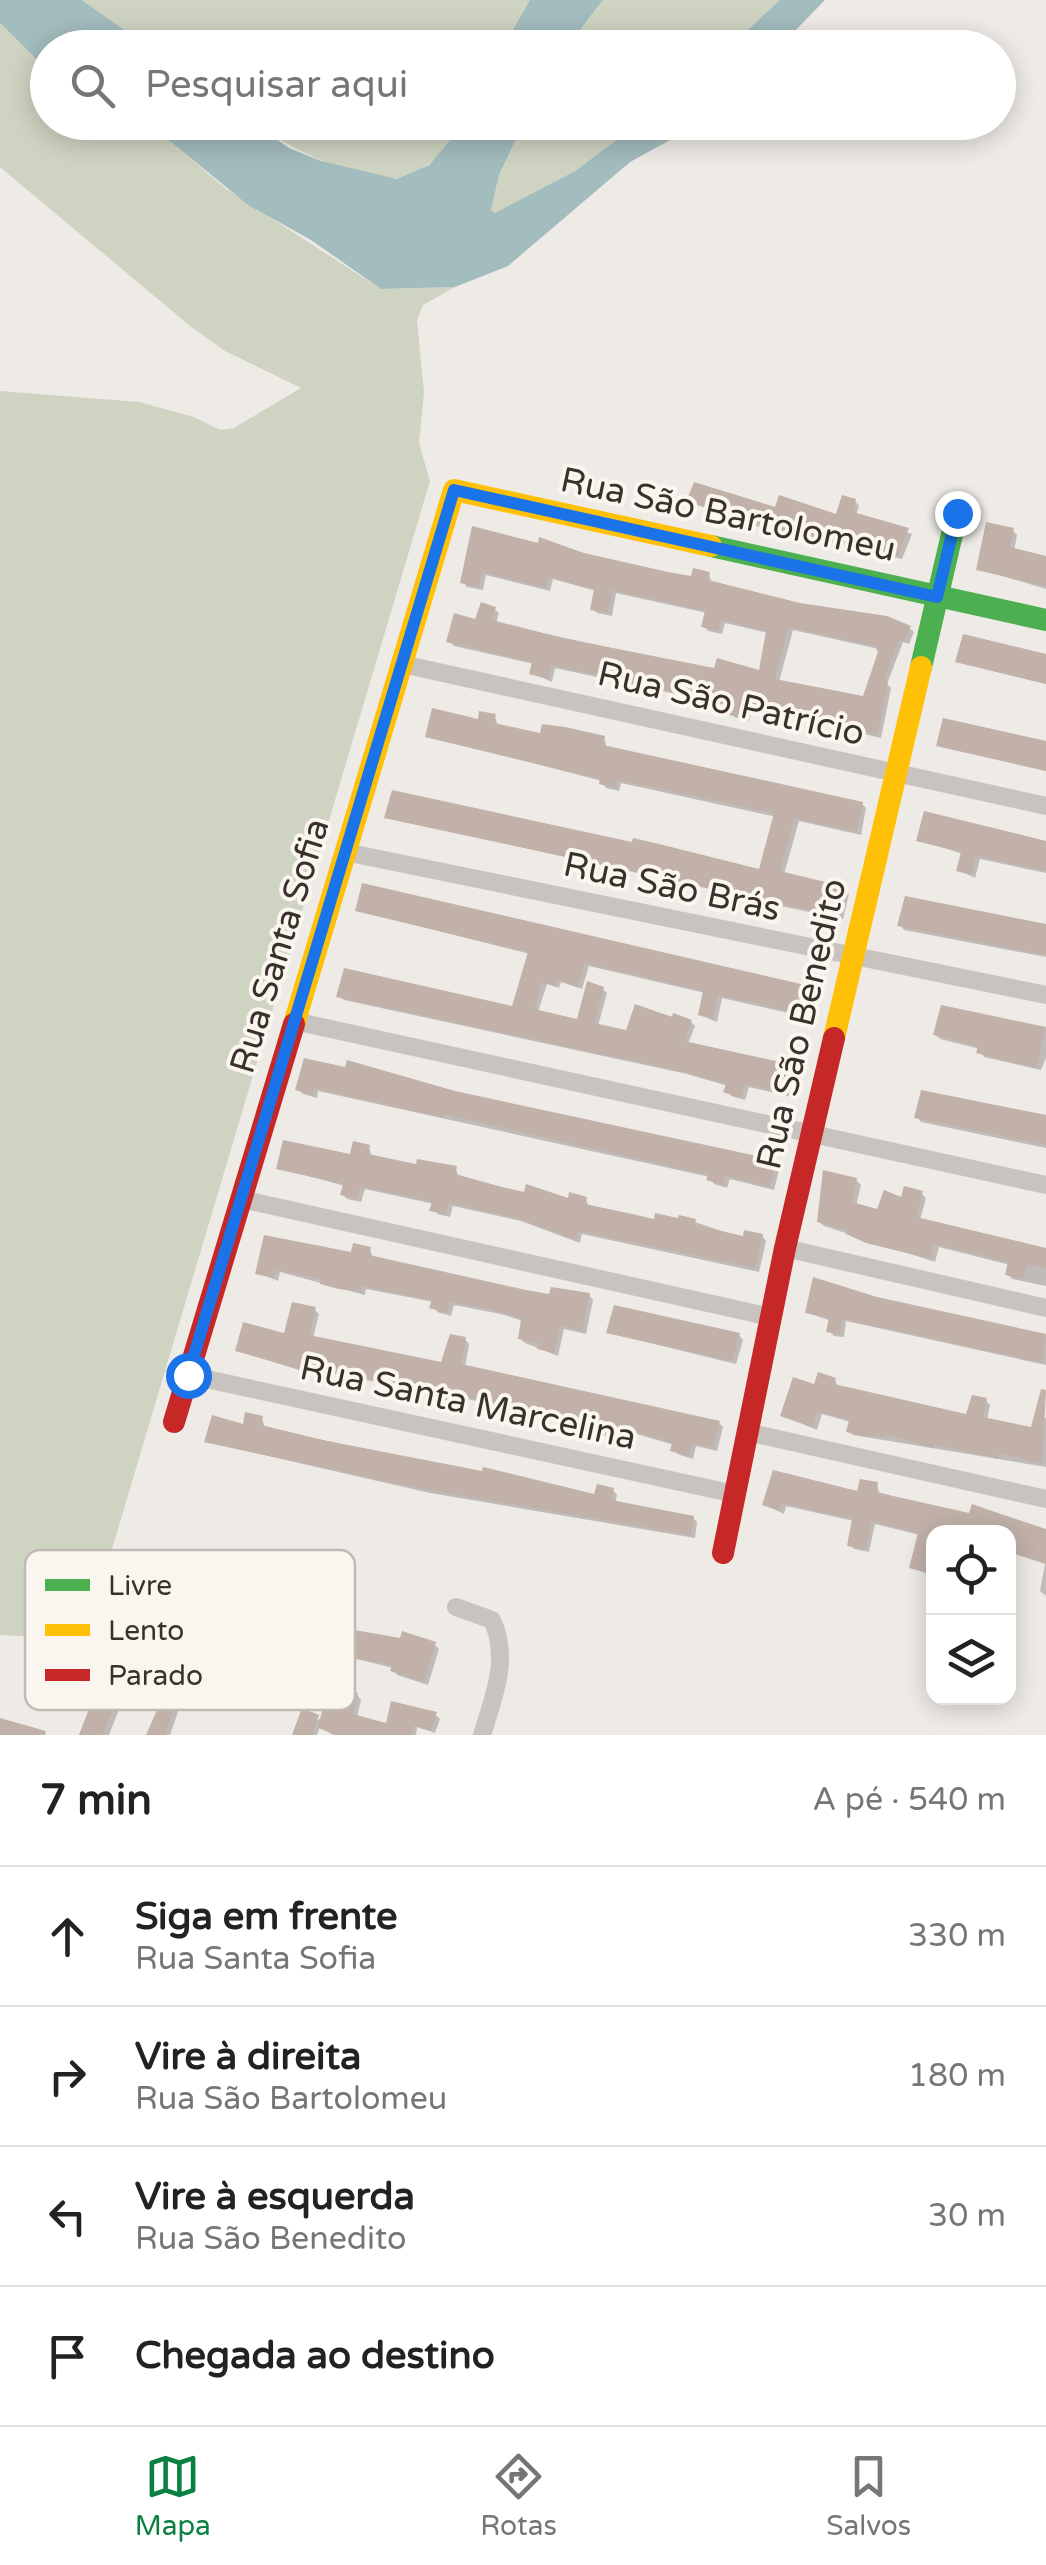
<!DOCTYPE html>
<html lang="pt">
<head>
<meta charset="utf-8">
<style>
  :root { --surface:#fff; --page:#f6f6f6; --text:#222; --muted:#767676; --line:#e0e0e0; --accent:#0b8043 }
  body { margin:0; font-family:"Varela Round",sans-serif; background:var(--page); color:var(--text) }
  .controls { position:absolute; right:30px; bottom:30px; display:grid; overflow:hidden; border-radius:20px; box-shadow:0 5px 25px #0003 }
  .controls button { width:90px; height:90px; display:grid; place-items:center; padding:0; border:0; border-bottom:2px solid var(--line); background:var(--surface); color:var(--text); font:50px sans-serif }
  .stop { position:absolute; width:30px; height:30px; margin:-22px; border:8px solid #1a73e8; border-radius:50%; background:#fff }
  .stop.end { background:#1a73e8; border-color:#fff; box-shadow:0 2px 10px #0008 }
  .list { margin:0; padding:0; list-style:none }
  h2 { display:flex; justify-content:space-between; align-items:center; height:130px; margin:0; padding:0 40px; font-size:42px }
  h2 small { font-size:32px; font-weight:400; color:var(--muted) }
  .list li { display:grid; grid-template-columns:65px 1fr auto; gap:30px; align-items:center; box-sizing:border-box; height:140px; padding:0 40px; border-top:2px solid var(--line) }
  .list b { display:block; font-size:38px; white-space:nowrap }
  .list p { margin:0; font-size:32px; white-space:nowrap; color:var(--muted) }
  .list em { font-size:32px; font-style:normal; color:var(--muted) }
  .icon { flex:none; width:55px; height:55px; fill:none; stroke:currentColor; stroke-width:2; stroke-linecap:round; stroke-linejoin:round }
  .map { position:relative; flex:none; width:1046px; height:1735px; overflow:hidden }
  .search { position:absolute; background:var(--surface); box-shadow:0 5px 25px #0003; left:30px; right:30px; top:30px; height:110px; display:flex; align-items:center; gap:25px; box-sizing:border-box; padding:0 35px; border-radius:55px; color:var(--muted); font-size:38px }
  .sheet { height:690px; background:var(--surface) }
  nav { display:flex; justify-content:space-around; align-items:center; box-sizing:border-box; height:140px; border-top:2px solid var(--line); background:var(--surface); font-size:28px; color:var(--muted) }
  nav a { display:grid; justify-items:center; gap:5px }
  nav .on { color:var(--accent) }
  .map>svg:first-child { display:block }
  .green { fill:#cfd3c1 }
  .water { fill:#a3bcbe }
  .shadow { fill:#0003; fill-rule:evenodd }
  .building { fill:#c1b1a9; fill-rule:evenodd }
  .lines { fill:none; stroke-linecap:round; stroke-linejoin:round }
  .street { stroke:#c8c3be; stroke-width:18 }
  .fast { stroke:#4caf50; stroke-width:22 }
  .slow { stroke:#ffc107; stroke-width:22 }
  .jam { stroke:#c62828; stroke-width:22 }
  .route { stroke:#1a73e8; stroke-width:12 }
  .labels { text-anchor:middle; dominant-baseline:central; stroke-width:8; stroke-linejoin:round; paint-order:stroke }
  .street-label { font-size:35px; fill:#39312c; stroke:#faf5ef }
  .key { fill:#faf5ef; stroke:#c0bab4; stroke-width:2.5 }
  .key-label { font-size:28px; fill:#39312c }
</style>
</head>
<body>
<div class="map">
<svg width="1046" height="1735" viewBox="0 0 1046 1735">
  <rect width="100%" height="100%" fill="#eeeae6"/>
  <path class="green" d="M82,0H530L503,48L148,47Z
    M603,0H780L729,47L567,48Z
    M0,23L47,70L48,122L139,123L171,142L226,189L381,289L455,287L423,305L417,320L424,393L419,443L430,481L84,1643L49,1629L37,1637L0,1635V391L139,402L194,417L220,430L234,428L301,388L225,351L190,326L0,167Z
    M253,123H465C449,143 433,167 407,176C369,190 285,145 253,123Z
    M524,123H639L575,171L495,214L491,210L499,175Z"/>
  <path class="water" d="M0,0H82L148,47L48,48L47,70L0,23Z
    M530,0H603L567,47H503Z
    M780,0H825L779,47H729Z
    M139,123H253L289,148L321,161L397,179L429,165L465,123H524L499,175L491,210L495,213L575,171L639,123H690L670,140L630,162L508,266L455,287L381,289L311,240L248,205L171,142Z"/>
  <path class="shadow" d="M689,501L838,518L855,501L859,506L856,516L912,534L902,559L759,527Z
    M474,529L693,578L709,574L712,584L909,628L914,632L909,644L903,642L887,684L891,688L881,738L753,707L749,721L734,717L731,706L555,668L552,682L532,673L534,664L454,646L449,641L494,609L499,613L496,623L716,671L761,673L768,633L725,623L722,634L708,631L704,626L707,613L616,593L612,616L597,613L593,609L596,591L553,579L550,591L486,575L483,590L467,587L463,582ZM793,630L879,649L864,699L779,682Z
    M1013,531L1017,535L1014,551L1046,558V589L979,569Z
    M1046,655V684L958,662Z
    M495,717L498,726L542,735L604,738L607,748L862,804L866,808L861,835L799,821L784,874L845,890L849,894L843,919L776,905L773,918L758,914L755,903L714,890L386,817L761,872L777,817L621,783L619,791L606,788L602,781L428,736Z
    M1046,744V771L939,745Z
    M919,840L1046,844V873L980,859L975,878L959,870L963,854Z
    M358,911L812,989L817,993L811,1018L722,998L717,1022L700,1015L705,993L589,966L582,989L561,982L559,988L547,984L538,1012L579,1022L603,989L607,993L598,1026L627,1033L637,1007L691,1022L695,1026L688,1044L793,1067L797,1072L793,1097L749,1087L745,1100L731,1096L728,1086L687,1074L344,1000L339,996L513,1008L530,954Z
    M900,925L1046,929V957L904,930Z
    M943,1008L1046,1029V1058L1041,1070L984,1057L980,1049L940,1039L936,1035Z
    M306,1061L775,1162L780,1166L774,1190L730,1179L727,1188L714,1184L710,1177L318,1091L317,1098L303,1094L298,1089Z
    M917,1117L1046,1118V1148L921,1122Z
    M369,1147L372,1157L418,1167L456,1169L459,1178L501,1189L570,1201L586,1199L589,1208L656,1222H695L745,1239L762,1236L766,1241L759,1272L582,1234L580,1243L521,1221L453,1206L450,1217L437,1214L434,1204L365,1189L361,1202L347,1199L343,1195L345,1186L279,1168L351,1157Z
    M856,1180L861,1185L856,1206L879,1212L921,1193L926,1198L920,1220L1046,1250V1286L1012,1279L1008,1274L1010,1265L939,1247L935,1262L824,1226L819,1222Z
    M370,1249L373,1258L551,1296L589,1295L593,1300L586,1334L564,1329L558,1356L525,1343L520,1338L523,1321L501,1314L454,1305L451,1316L437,1312L434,1302L366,1289L365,1295L280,1272L278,1281L258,1273Z
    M876,1299L1046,1336V1365L846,1321L844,1337L834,1336L829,1331L831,1321L808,1313Z
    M314,1309L319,1314L313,1338L443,1365L465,1339L469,1344L465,1368L719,1423L723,1427L717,1451L696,1446L693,1459L677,1454L674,1445L633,1433L609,1427L606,1436L545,1415L457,1397L454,1408L440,1405L437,1394L319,1371L318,1376L238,1351L286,1337Z
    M609,1333L739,1335L743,1340L736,1364Z
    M835,1380L838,1388L967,1417L986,1401L990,1405L987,1420L1033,1430L1037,1416L1046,1418V1467L853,1435L849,1431L851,1422L822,1414L817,1430L783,1416L816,1387Z
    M262,1418L265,1428L596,1497L613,1490L617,1495L615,1503L693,1518L697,1522L695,1538L430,1493L207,1442Z
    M877,1485L880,1495L1046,1532V1596L1040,1591L1045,1564L1008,1552V1532H934L932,1576L911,1567L920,1535L875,1524L869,1552L854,1549L850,1545L854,1521L786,1506L784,1514L764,1504L859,1494Z
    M434,1644L439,1649L428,1685L397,1675L393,1668L341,1655Z
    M133,1656L138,1661L109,1735H79L94,1702L86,1696Z
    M357,1695L361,1700L357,1717L387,1726L436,1715L440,1719L435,1733L417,1727L416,1735H333L320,1726L317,1735H294Z
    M175,1701L180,1706L170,1735H149L158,1713L153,1707Z"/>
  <path class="building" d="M694,482L775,507L779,495L836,514L842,495L856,499L853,512L909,528L898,556L819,540L686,502Z
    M986,522L1014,528L1010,547L1046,556V586L976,570Z
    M472,526L538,543L539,537L584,553L668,572L691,576L693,568L710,572L708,580L800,603L887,616L911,626L904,642L899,640L884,680L888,681L877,735L749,704L745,719L726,714L729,704L551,665L548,679L529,674L532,662L446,642L454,613L475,619L481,602L496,607L492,620L562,638L714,668L717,658L759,670L766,631L721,620L718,631L701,627L705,611L612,590L608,613L590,610L594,589L549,577L546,588L482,572L479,587L460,583ZM788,627L875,646L878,652L863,696L775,679Z
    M963,634L1046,654V684L955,662Z
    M432,708L478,719L479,711L496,714L494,723L540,733L542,724L565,727L605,736L603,745L863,802L857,832L794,818L780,871L846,887L839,916L772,902L769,915L751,911L753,901L707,887L384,818L392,790L632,842L633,838L655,843L759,869L774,813L617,780L615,788L599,784L600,779L425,737Z
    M943,718L1046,741V771L936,746Z
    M924,811L1046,841V871L976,856L971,875L956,871L961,852L916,841Z
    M362,883L814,987L807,1015L718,995L713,1019L698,1015L703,991L585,963L577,987L557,979L555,986L542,982L534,1009L577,1019L587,981L604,987L594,1023L626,1030L635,1004L672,1017L673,1013L692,1020L684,1041L794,1065L789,1094L745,1084L740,1098L723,1092L726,1084L680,1071L336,997L344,968L512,1006L528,952L355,911Z
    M905,896L1046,924V955L897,926Z
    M941,1005L1046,1027L1036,1068L976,1053L978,1046L933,1035Z
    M304,1058L345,1067L347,1060L455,1091L776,1160L770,1187L726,1176L723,1185L706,1180L708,1175L444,1114L443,1118L314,1088L312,1095L295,1090Z
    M921,1090L1046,1115V1145L914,1118Z
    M283,1140L350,1154L353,1141L370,1145L368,1154L416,1164L417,1159L457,1166L455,1174L502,1187L524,1192L526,1184L568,1198L569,1192L587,1197L585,1204L632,1214L654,1219L655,1213L678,1218L679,1215L696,1219L695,1225L743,1236L744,1230L763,1234L755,1268L578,1231L576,1240L514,1217L449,1203L446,1214L429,1211L432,1202L360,1186L357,1199L340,1195L343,1184L276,1169Z
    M823,1170L857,1178L852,1202L877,1209L884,1190L901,1197L904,1186L923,1191L916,1217L1046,1248V1268L1027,1264L1023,1279L1005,1275L1008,1262L934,1244L931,1259L866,1243L846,1234L847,1230L817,1222Z
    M264,1235L351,1252L353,1243L371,1247L369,1255L526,1290L549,1294L551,1287L590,1293L582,1331L560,1326L554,1353L537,1349L539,1343L518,1339L521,1319L494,1310L450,1302L447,1313L429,1308L432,1300L362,1286L361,1292L339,1289L320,1284L321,1279L276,1270L274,1278L255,1274Z
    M813,1277L877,1297L1046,1334L1043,1363L842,1319L840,1334L826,1332L829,1318L805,1313Z
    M292,1302L316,1307L309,1335L441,1362L450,1334L466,1337L461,1364L720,1421L713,1448L692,1443L689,1456L670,1451L672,1443L626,1429L604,1424L602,1433L538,1411L453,1394L450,1405L433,1402L435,1392L315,1368L314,1373L235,1351L243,1322L284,1333Z
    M614,1305L740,1333L732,1361L606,1333Z
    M818,1372L836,1378L834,1384L966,1414L972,1395L987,1398L983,1417L1031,1427L1041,1389L1046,1390L1042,1464L999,1453L998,1459L934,1444L933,1448L891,1436L866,1437L846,1432L849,1420L817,1411L812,1427L780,1416L793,1377L814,1384Z
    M245,1412L263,1416L261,1425L327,1441L482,1471L483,1467L594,1494L597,1484L614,1488L611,1500L694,1516L691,1535L423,1489L204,1442L212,1415L243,1424Z
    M773,1470L857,1491L860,1479L878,1482L877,1492L893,1496L969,1513L972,1504L989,1510L1046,1529V1563L1008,1551V1532H934L928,1573L909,1568L918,1533L871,1521L866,1549L847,1546L852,1519L782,1503L779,1511L762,1505Z
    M343,1628L400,1638L402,1631L436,1642L424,1682L390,1671L392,1665L338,1656Z
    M105,1646L134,1654L129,1673L102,1735H79L92,1701L82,1696L93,1676L96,1677Z
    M328,1686L358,1693L353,1714L386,1723L391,1701L437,1712L431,1731L414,1725L412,1735H336L318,1728Z
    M154,1692L176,1698L166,1735H146L157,1710L150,1708Z
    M302,1708L319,1715L312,1735H292Z
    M0,1718L46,1731L45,1735H0Z"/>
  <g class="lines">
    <path class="street" d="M402,664L1046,806
      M345,852L1046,995
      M294,1021L1046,1185
      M241,1199L771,1317
      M785,1248L1046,1308
      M188,1375L735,1494
      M747,1432L1046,1499
      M456,1607L492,1620C510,1658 494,1696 482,1735"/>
    <path class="fast" d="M711,546L1046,620
      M921,667L957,513"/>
    <path class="slow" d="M294,1024L454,490L711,546
      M834,1038L921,667"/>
    <path class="jam" d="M174,1422L294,1024
      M723,1553L785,1248L834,1038"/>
  </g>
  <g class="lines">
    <path class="route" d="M188,1375L454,490L937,597L957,513"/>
  </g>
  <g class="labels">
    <g class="street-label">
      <text transform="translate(728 515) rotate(12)">Rua São Bartolomeu</text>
      <text transform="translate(731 704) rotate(13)">Rua São Patrício</text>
      <text transform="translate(672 887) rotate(12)">Rua São Brás</text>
      <text transform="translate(280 946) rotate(-73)">Rua Santa Sofia</text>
      <text transform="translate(802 1024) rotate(-77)">Rua São Benedito</text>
      <text transform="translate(468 1403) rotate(12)">Rua Santa Marcelina</text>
    </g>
  </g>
  <rect x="25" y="1550" width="330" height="160" rx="15" class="key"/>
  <rect x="45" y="1579" width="45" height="12" fill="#4caf50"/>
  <rect x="45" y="1624" width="45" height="12" fill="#ffc107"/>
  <rect x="45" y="1669" width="45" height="12" fill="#c62828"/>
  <g class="key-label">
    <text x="108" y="1595">Livre</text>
    <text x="108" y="1640">Lento</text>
    <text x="108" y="1685">Parado</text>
  </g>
</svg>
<div class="controls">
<button><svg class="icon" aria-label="locate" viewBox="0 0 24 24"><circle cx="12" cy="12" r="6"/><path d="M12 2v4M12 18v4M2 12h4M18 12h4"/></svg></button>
<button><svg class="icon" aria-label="layers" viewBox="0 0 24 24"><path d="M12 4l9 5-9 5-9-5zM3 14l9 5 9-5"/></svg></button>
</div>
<div class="stop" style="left:188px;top:1375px"></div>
<div class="stop end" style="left:957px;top:513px"></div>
<div class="search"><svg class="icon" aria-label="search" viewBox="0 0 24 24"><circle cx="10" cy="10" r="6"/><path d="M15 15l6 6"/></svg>Pesquisar aqui</div>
</div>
<section class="sheet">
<h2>7 min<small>A pé · 540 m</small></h2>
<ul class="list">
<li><svg class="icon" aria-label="ahead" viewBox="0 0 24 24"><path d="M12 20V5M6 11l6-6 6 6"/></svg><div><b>Siga em frente</b><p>Rua Santa Sofia</p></div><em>330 m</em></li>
<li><svg class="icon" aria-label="right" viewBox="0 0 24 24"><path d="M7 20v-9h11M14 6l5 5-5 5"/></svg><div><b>Vire à direita</b><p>Rua São Bartolomeu</p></div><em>180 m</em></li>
<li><svg class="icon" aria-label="left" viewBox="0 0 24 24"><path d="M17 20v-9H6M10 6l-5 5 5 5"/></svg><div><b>Vire à esquerda</b><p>Rua São Benedito</p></div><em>30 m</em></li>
<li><svg class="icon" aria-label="arrive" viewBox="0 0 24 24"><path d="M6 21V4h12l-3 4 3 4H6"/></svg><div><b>Chegada ao destino</b></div></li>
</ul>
</section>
<nav>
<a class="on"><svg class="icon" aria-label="map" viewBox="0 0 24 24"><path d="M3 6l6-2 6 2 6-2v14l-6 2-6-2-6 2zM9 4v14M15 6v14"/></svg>Mapa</a>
<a><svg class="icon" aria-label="directions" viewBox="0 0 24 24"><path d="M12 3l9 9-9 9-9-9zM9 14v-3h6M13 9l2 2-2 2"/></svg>Rotas</a>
<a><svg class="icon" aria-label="saved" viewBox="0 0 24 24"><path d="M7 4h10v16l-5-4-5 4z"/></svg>Salvos</a>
</nav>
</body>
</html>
